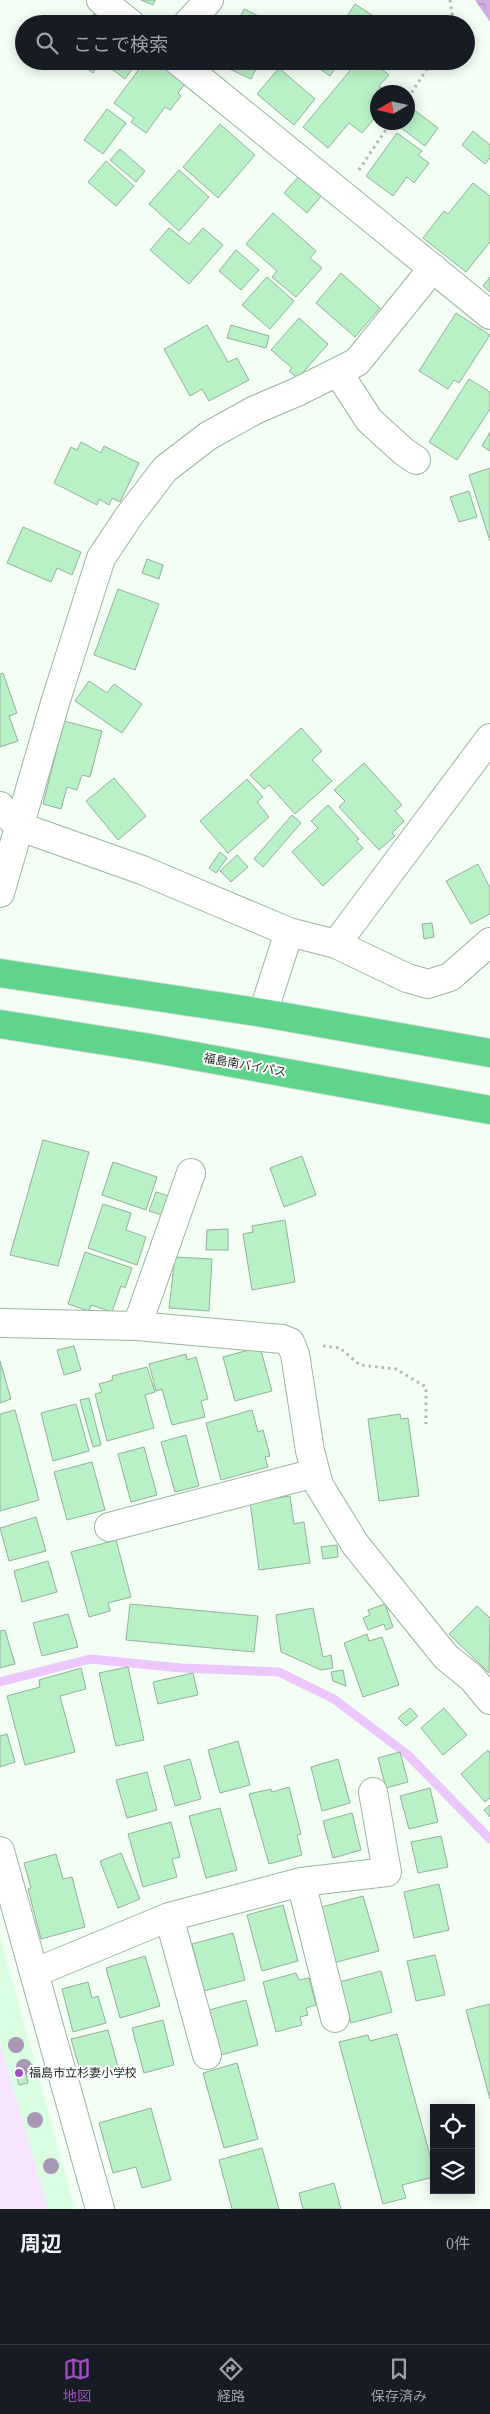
<!DOCTYPE html>
<html lang="ja">
<head>
<meta charset="utf-8">
<style>
  :root { --surface:#171b24; --page:#242831; --text:#f1f3f6; --muted:#9ea1a6; --line:#363941; --accent:#9f50c0 }
  body { margin:0; font-family:"Times New Roman","Noto Sans JP",serif; background:var(--page); color:var(--text) }
  .controls { position:absolute; right:15px; bottom:15px; display:grid; overflow:hidden; border-radius:0px; box-shadow:0 2px 12px #0003 }
  .controls button { width:45px; height:45px; display:grid; place-items:center; padding:0; border:0; border-bottom:1px solid var(--line); background:var(--surface); color:var(--text); font:25px sans-serif }
  .compass { position:absolute; left:370px; top:85px; width:45px; height:45px; border-radius:50%; background:var(--surface); box-shadow:0 2px 12px #0003; rotate:261deg }
  .list { margin:0; padding:0; list-style:none }
  h2 { display:flex; justify-content:space-between; align-items:center; height:65px; margin:0; padding:0 20px; font-size:21px }
  h2 small { font-size:16px; font-weight:400; color:var(--muted) }
  .icon { flex:none; width:28px; height:28px; fill:none; stroke:currentColor; stroke-width:2; stroke-linecap:round; stroke-linejoin:round }
  .map { position:relative; flex:none; width:490px; height:2209px; overflow:hidden }
  .search { position:absolute; background:var(--surface); box-shadow:0 2px 12px #0003; left:15px; right:15px; top:15px; height:55px; display:flex; align-items:center; gap:12px; box-sizing:border-box; padding:0 18px; border-radius:28px; color:var(--muted); font-size:19px }
  .sheet { height:135px; background:var(--surface) }
  nav { display:flex; justify-content:space-around; align-items:center; box-sizing:border-box; height:70px; border-top:1px solid var(--line); background:var(--surface); font-size:14px; color:var(--muted) }
  nav a { display:grid; justify-items:center; gap:2px }
  nav .on { color:var(--accent) }
  .map>svg:first-child { display:block }
  .built { fill:#dafee2 }
  .green { fill:#f7e5ff }
  .forest { fill:url(#forest-crowns) }
  .lines { fill:none; stroke-linecap:round; stroke-linejoin:round }
  .stream { stroke:#ecc7fe; stroke-width:9 }
  .building { fill:#b8f1c5; stroke:#94af9a }
  .minor-casing { stroke:#9ab5a0; stroke-width:30 }
  .trunk-casing { stroke:#dbdddc; stroke-width:30 }
  .path { stroke:#aebab0; stroke-width:3; stroke-dasharray:2.5 4; stroke-linecap:butt }
  .minor { stroke:#fff; stroke-width:28 }
  .trunk { stroke:#5fd48c; stroke-width:28 }
  .tree { fill:#a995b5 }
  .poi-dot { fill:#9f50c0; stroke:#fff; stroke-width:2 }
  .labels { text-anchor:middle; dominant-baseline:central; stroke-width:4; stroke-linejoin:round; paint-order:stroke }
  .street-label { font-size:12px; fill:#212c23; stroke:#fff }
  .poi-label { font-size:12px; fill:#212c23; stroke:#fff; text-anchor:start }
</style>
</head>
<body>
<div class="map">
<svg width="490" height="2209" viewBox="0 0 490 2209">
  <defs>
    <pattern id="forest-crowns" width="20" height="18" patternUnits="userSpaceOnUse" patternTransform="scale(1.25)"><rect width="20" height="18" fill="#d1ade2"/><path d="M2 6a3 3 0 1 1 6 0M12 15a3 3 0 1 1 6 0" fill="none" stroke="#a98db7"/></pattern>
  </defs>
  <rect width="100%" height="100%" fill="#f3fff5"/>
  <path class="built" d="M0,1936L75,2209H0Z"/>
  <path class="green" d="M0,2042L48,2209H0Z"/>
  <path class="forest" d="M475,0H490V22Z"/>
  <g class="lines">
    <path class="stream" d="M0,1682L90,1659L181,1668L279,1672L334,1699L408,1755L490,1839"/>
  </g>
  <path class="building" d="M141,0H155L153,5Z
    M355,4L378,19L375,24H342Z
    M244,9L275,24H237Z
    M96,11L113,24H86Z
    M77,61H101L93,73Z
    M107,61H138L125,79L105,64Z
    M145,61H161L187,81L178,93L181,96L170,110L165,107L146,133L131,122L134,118L114,103Z
    M226,61H260L251,79L223,66Z
    M317,61H329L337,66L330,76L314,65Z
    M335,61H350L346,68Z
    M358,61H372L389,75L379,86L386,92H378V114L362,133L349,123L328,148L303,127Z
    M279,68L315,99L294,125L257,94Z
    M107,109L126,123L103,154L84,140Z
    M413,109L438,128L425,146L400,127L404,122H408V117Z
    M220,124L255,155L218,198L183,167Z
    M473,131L490,145V158L485,164L462,145Z
    M397,133L422,151L418,155L429,163L414,183L407,177L393,196L366,176Z
    M120,149L145,171L136,182L110,160Z
    M106,161L134,186L116,206L88,182Z
    M179,170L209,197L179,231L149,204Z
    M300,175L322,195L307,213L284,193Z
    M473,183L490,196V242L466,272L423,238L444,211L448,214Z
    M273,213L316,251L310,258L322,268L296,297L272,277L277,271L246,244Z
    M169,228L189,244L203,228L223,245L189,284L150,250Z
    M236,250L259,270L241,290L219,271Z
    M341,273L380,308L355,337L316,303Z
    M267,277L294,301L270,329L242,305Z
    M490,277V292L483,286Z
    M456,313L490,335L459,383L454,380L448,389L419,371Z
    M299,318L328,344L298,378L289,371L292,368L271,350Z
    M207,325L228,362L237,358L249,380L209,401L202,389L190,396L164,349Z
    M231,325L269,336L266,348L227,338Z
    M469,379L490,392V409L457,460L429,442Z
    M490,432V451L482,446Z
    M81,442L101,453L104,446L139,463L120,502L112,498L109,505L99,499L97,505L54,483L71,447L77,450Z
    M490,468V541L469,475Z
    M469,491L477,517L459,522L450,497Z
    M23,527L81,552L72,575L57,568L51,582L7,563Z
    M147,559L163,565L159,579L142,573Z
    M118,589L159,604L135,670L94,655Z
    M3,673L17,713L9,716L18,741L0,747V674Z
    M89,681L107,693L114,684L142,704L122,733L75,701Z
    M64,721L102,731L90,777L82,775L77,790L67,787L61,809L43,804Z
    M301,728L322,751L312,760L332,781L295,814L269,785L264,789L250,775Z
    M364,763L402,805L395,811L404,821L392,833L395,836L379,850L339,807L345,801L334,790Z
    M114,778L146,816L118,840L86,801Z
    M247,779L263,797L257,802L269,817L228,853L200,821Z
    M328,805L359,839L356,841L363,848L323,886L292,852L318,828L311,821Z
    M292,815L301,823L263,867L254,859Z
    M220,852L227,858L216,873L209,868Z
    M237,855L248,867L231,882L220,871Z
    M478,864L490,888V914L471,924L446,881Z
    M432,923L434,937L424,939L422,924Z
    M43,1140L89,1152L58,1266L10,1255Z
    M302,1156L316,1195L284,1207L270,1168Z
    M113,1162L157,1177L146,1210L102,1195Z
    M156,1192L169,1196L162,1215L149,1211Z
    M103,1204L131,1213L126,1230L146,1237L137,1265L88,1248Z
    M285,1220L295,1282L252,1290L243,1234L253,1232L252,1226Z
    M228,1229V1250H206L207,1230Z
    M85,1252L132,1268L125,1288L121,1286L112,1312L91,1305L89,1311L68,1304Z
    M175,1257L212,1259L209,1311L169,1308Z
    M74,1346L81,1370L64,1375L57,1350Z
    M260,1347L272,1391L235,1401L223,1357Z
    M186,1354L187,1360L196,1357L208,1399L201,1401L205,1417L172,1425L162,1389L156,1391L149,1364Z
    M0,1361L11,1399L0,1403Z
    M147,1367L155,1392L145,1395L154,1428L107,1441L95,1394L102,1392L99,1384L113,1380L112,1376Z
    M89,1398L101,1445L93,1447L80,1400Z
    M76,1404L89,1451L53,1461L41,1413Z
    M15,1410L39,1500L0,1511V1414Z
    M252,1410L258,1432L263,1430L270,1456L265,1457L268,1467L221,1480L206,1423Z
    M400,1414L401,1419L408,1418L419,1496L379,1501L368,1419Z
    M186,1435L199,1486L175,1492L161,1442Z
    M144,1447L157,1495L131,1502L118,1454Z
    M92,1462L105,1510L67,1520L54,1472Z
    M290,1496L294,1524L304,1522L310,1563L259,1570L250,1502Z
    M36,1517L46,1551L9,1561L0,1528Z
    M116,1540L131,1597L108,1603L110,1611L89,1617L71,1552Z
    M337,1545L338,1557L323,1559L321,1547Z
    M48,1561L57,1592L22,1602L14,1571Z
    M130,1604L258,1616L254,1652L126,1640Z
    M385,1604L393,1627L386,1630L384,1624L368,1630L363,1618L370,1615L368,1610Z
    M477,1606L490,1618L489,1673L449,1634Z
    M313,1608L323,1657L331,1655L333,1668L321,1670L281,1652L276,1615Z
    M68,1614L78,1647L42,1656L33,1623Z
    M5,1630L15,1664L0,1668V1631Z
    M367,1634L369,1641L382,1637L399,1685L363,1697L344,1643Z
    M128,1667L144,1740L116,1746L99,1673Z
    M81,1668L86,1689L60,1696L75,1752L25,1765L7,1696L40,1687L39,1680Z
    M343,1670L346,1686L333,1681L331,1672Z
    M193,1673L198,1695L158,1704L153,1682Z
    M410,1708L418,1716L406,1726L398,1718Z
    M444,1708L467,1735L443,1755L421,1728Z
    M7,1734L15,1762L0,1767V1736Z
    M238,1741L250,1785L220,1793L208,1750Z
    M488,1750L490,1753V1798L485,1802L461,1774Z
    M400,1752L408,1782L386,1788L378,1758Z
    M190,1759L201,1799L175,1806L164,1766Z
    M338,1759L350,1803L322,1811L311,1767Z
    M147,1772L157,1810L127,1818L116,1780Z
    M289,1787L301,1834L297,1835L302,1855L269,1864L249,1794L271,1789L272,1792Z
    M430,1788L438,1822L409,1829L400,1796Z
    M490,1805V1817L484,1810Z
    M220,1808L237,1870L206,1878L189,1816Z
    M352,1813L361,1850L333,1858L323,1821Z
    M171,1822L180,1857L172,1859L177,1877L143,1887L128,1834Z
    M441,1836L448,1867L418,1873L411,1842Z
    M121,1853L140,1899L118,1908L100,1861Z
    M56,1854L63,1879L72,1877L85,1927L41,1939L28,1889L31,1888L24,1863Z
    M439,1884L449,1930L414,1938L404,1892Z
    M363,1896L379,1951L333,1963L318,1908Z
    M283,1905L298,1961L262,1971L247,1915Z
    M233,1933L245,1980L204,1991L192,1944Z
    M435,1955L445,1995L416,2001L407,1961Z
    M145,1956L160,2006L120,2018L106,1968Z
    M381,1971L392,2012L351,2023L339,1982Z
    M296,1973L299,1980L309,1978L316,2005L306,2008L308,2015L300,2017L302,2025L276,2032L263,1982Z
    M88,1982L92,1998L98,1996L106,2023L73,2032L62,1989Z
    M246,2000L258,2045L221,2055L209,2010Z
    M490,2004V2099L466,2010Z
    M163,2020L174,2065L144,2073L132,2028Z
    M108,2030L118,2067L82,2077L71,2039Z
    M397,2034L434,2170V2177L402,2185L406,2198L383,2204L339,2042L368,2035L370,2041Z
    M237,2063L258,2139L224,2148L203,2073Z
    M26,2074L28,2083L19,2085L17,2077Z
    M151,2108L171,2180L142,2188L136,2167L113,2173L99,2123Z
    M262,2148L279,2209H232L219,2160Z
    M334,2183L341,2209H303L299,2193Z"/>
  <g class="lines">
    <g class="minor-casing">
      <path id="minor" d="M101,0L131,24
        M187,24L209,0
        M178,61L490,315
        M338,372L369,420L403,451L416,460
        M0,806L18,826L142,870L289,932L336,944L407,978L428,984L450,977L490,942
        M0,893L55,703L101,558L129,516L165,469L208,436L255,410L297,392L357,362L433,268
        M336,944L490,738
        M263,1013L289,932
        M0,1323L137,1326L282,1339L290,1342L295,1354L310,1451L319,1485L355,1544L446,1657L472,1678L490,1700
        M137,1326L191,1173
        M109,1527L315,1473
        M0,1851L100,2209
        M301,1882L335,2018
        M169,1917L207,2055
        M34,1973L169,1917L301,1882L387,1872L373,1792"/>
    </g>
    <g class="trunk-casing">
      <path id="trunk" d="M0,973L263,1013L490,1053
        M0,1024L150,1048L490,1110"/>
    </g>
    <path class="path" d="M450,0L453,19L452,24
      M408,98L432,61
      M359,170L391,122
      M323,1346L340,1348L360,1365L396,1369L426,1387V1424"/>
    <use href="#minor" class="minor"/>
    <use href="#trunk" class="trunk"/>
  </g>
  <g class="tree">
    <circle cx="16" cy="2045" r="8"/>
    <circle cx="24" cy="2067" r="8"/>
    <circle cx="35" cy="2120" r="8"/>
    <circle cx="51" cy="2166" r="8"/>
  </g>
  <circle class="poi-dot" cx="19" cy="2073" r="5"/>
  <g class="labels">
    <g class="street-label">
      <text transform="translate(245 1065) rotate(10)">福島南バイパス</text>
    </g>
    <g class="poi-label">
      <text x="29" y="2073">福島市立杉妻小学校</text>
    </g>
  </g>
</svg>
<div class="controls">
<button><svg class="icon" aria-label="locate" viewBox="0 0 24 24"><circle cx="12" cy="12" r="6"/><path d="M12 2v4M12 18v4M2 12h4M18 12h4"/></svg></button>
<button><svg class="icon" aria-label="layers" viewBox="0 0 24 24"><path d="M12 4l9 5-9 5-9-5zM3 14l9 5 9-5"/></svg></button>
</div>
<svg class="compass" viewBox="-18 -18 36 36"><path d="M0-13l5 13h-10z" fill="#e53935"/><path d="M0 13l5-13h-10z" fill="#9ea1a6"/></svg>
<div class="search"><svg class="icon" aria-label="search" viewBox="0 0 24 24"><circle cx="10" cy="10" r="6"/><path d="M15 15l6 6"/></svg>ここで検索</div>
</div>
<section class="sheet">
<h2>周辺<small>0件</small></h2>
<ul class="list">
</ul>
</section>
<nav>
<a class="on"><svg class="icon" aria-label="map" viewBox="0 0 24 24"><path d="M3 6l6-2 6 2 6-2v14l-6 2-6-2-6 2zM9 4v14M15 6v14"/></svg>地図</a>
<a><svg class="icon" aria-label="directions" viewBox="0 0 24 24"><path d="M12 3l9 9-9 9-9-9zM9 14v-3h6M13 9l2 2-2 2"/></svg>経路</a>
<a><svg class="icon" aria-label="saved" viewBox="0 0 24 24"><path d="M7 4h10v16l-5-4-5 4z"/></svg>保存済み</a>
</nav>
</body>
</html>
